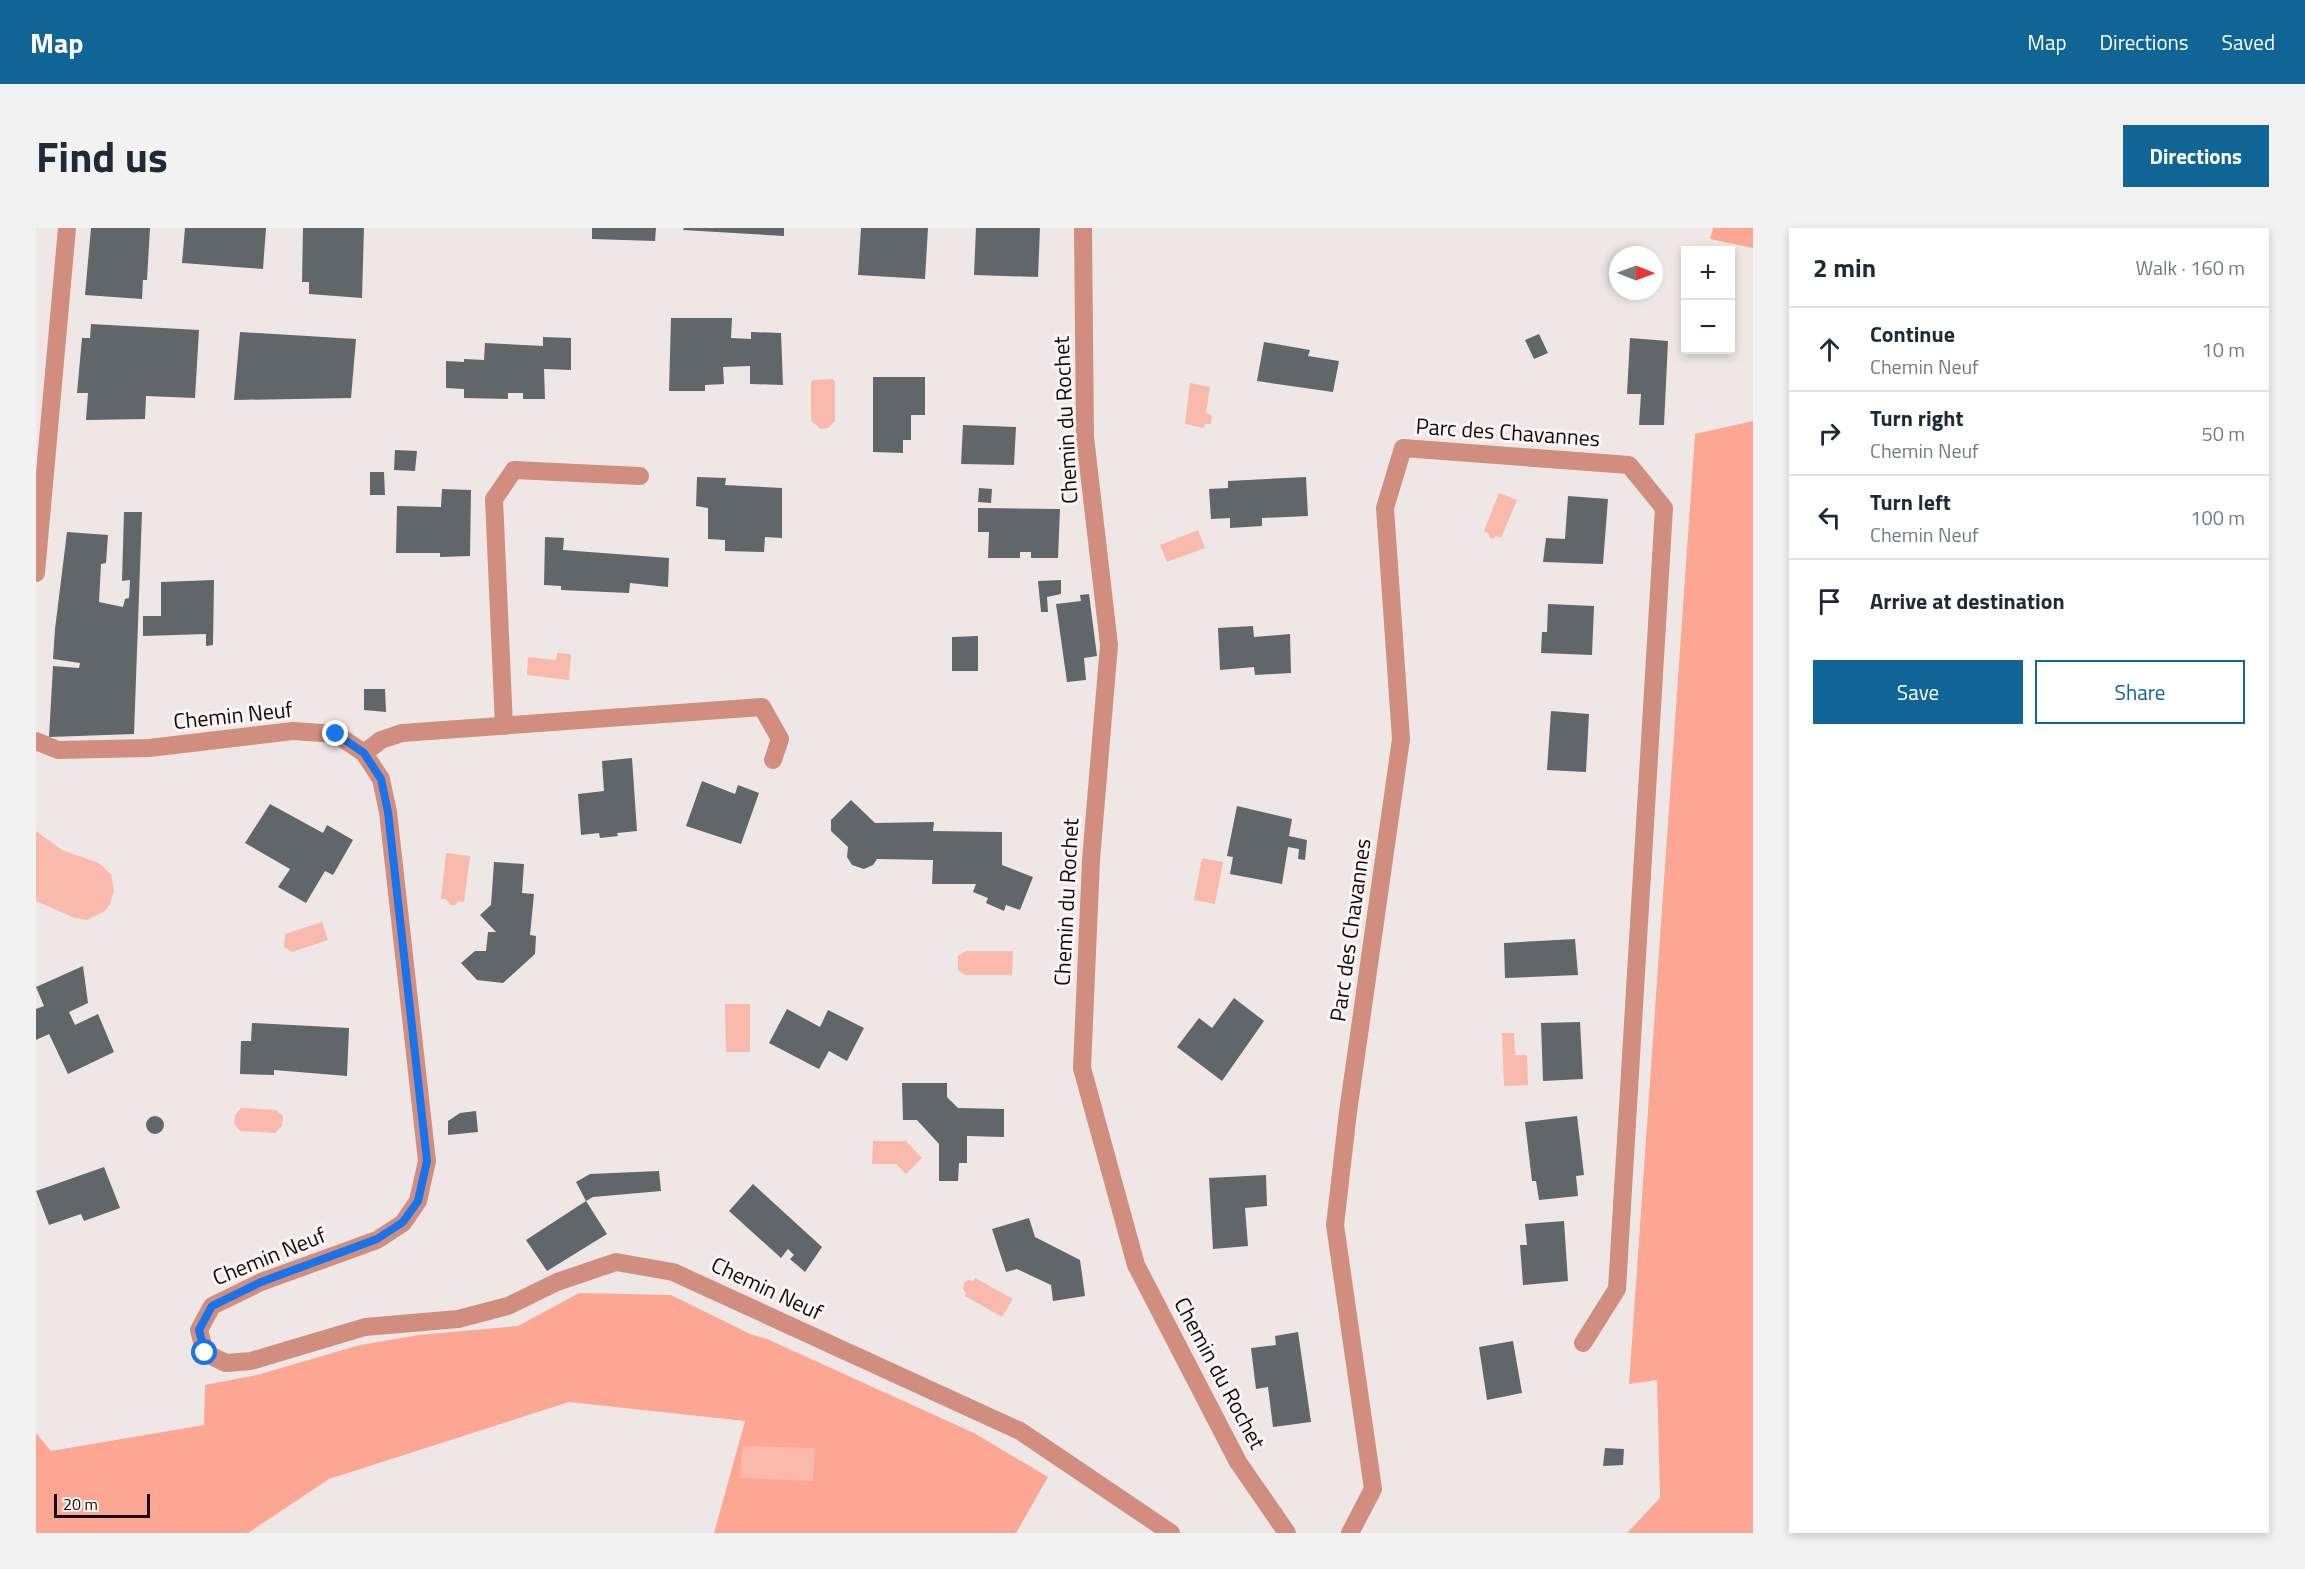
<!DOCTYPE html>
<html lang="en">
<head>
<meta charset="utf-8">
<style>
  :root { --surface:#fff; --page:#f2f2f3; --text:#1f2937; --muted:#747a83; --line:#e0e1e3; --accent:#0f6596 }
  body { margin:0; font-family:"Titillium Web",sans-serif; background:var(--page); color:var(--text) }
  .controls { position:absolute; right:18px; top:18px; display:grid; overflow:hidden; border-radius:0px; box-shadow:0 3px 9px #0003 }
  .controls button { width:54px; height:54px; display:grid; place-items:center; padding:0; border:0; border-bottom:2px solid var(--line); background:var(--surface); color:var(--text); font:30px sans-serif }
  .compass { position:absolute; left:1573px; top:18px; width:54px; height:54px; border-radius:50%; background:var(--surface); box-shadow:0 3px 9px #0003; rotate:91deg }
  .scale { position:absolute; left:18px; bottom:15px; width:96px; box-sizing:border-box; padding-left:6px; border:3px solid #100d0c; border-top:0; font-size:16px; line-height:21px; white-space:nowrap; color:#100d0c; -webkit-text-stroke:4px #fcf4f2; paint-order:stroke }
  .stop { position:absolute; width:18px; height:18px; margin:-14px; border:4px solid #1a73e8; border-radius:50%; background:#fff }
  .stop.end { background:#1a73e8; border-color:#fff; box-shadow:0 2px 6px #0008 }
  .list { margin:0; padding:0; list-style:none }
  h2 { display:flex; justify-content:space-between; align-items:center; height:78px; margin:0; padding:0 24px; font-size:26px }
  h2 small { font-size:20px; font-weight:400; color:var(--muted) }
  .list li { display:grid; grid-template-columns:39px 1fr auto; gap:18px; align-items:center; box-sizing:border-box; height:84px; padding:0 24px; border-top:2px solid var(--line) }
  .list b { display:block; font-size:22px; white-space:nowrap }
  .list p { margin:0; font-size:20px; white-space:nowrap; color:var(--muted) }
  .list em { font-size:20px; font-style:normal; color:var(--muted) }
  .actions { display:flex; gap:12px; padding:18px 24px }
  .actions a { flex:1; padding:14px 0; border:2px solid var(--accent); border-radius:0px; text-align:center; font-size:21px; color:var(--accent) }
  .actions .main { background:var(--accent); color:#fff }
  .icon { flex:none; width:33px; height:33px; fill:none; stroke:currentColor; stroke-width:2; stroke-linecap:round; stroke-linejoin:round }
  .map { position:relative; flex:none; width:1717px; height:1305px; overflow:hidden; border-radius:0px }
  header { display:flex; align-items:center; gap:36px; box-sizing:border-box; height:84px; padding:0 30px; background:var(--accent); color:#fff }
  header strong { font-size:28px }
  nav { display:flex; gap:33px; margin-inline-start:auto; font-size:21px }
  .intro { display:flex; align-items:center; justify-content:space-between; box-sizing:border-box; height:144px; padding:0 36px }
  h1 { margin:0; font-size:42px }
  .button { padding:15px 27px; border-radius:0px; background:var(--accent); color:#fff; font-size:21px; font-weight:700 }
  main { display:flex; gap:36px; padding:0 36px }
  aside { flex:1; background:var(--surface); border-radius:0px; box-shadow:0 3px 9px #0003 }
  .map>svg:first-child { display:block }
  .green { fill:#fda693 }
  .water { fill:#f9b9ab }
  .building { fill:#60666a }
  .lines { fill:none; stroke-linecap:round; stroke-linejoin:round }
  .minor { stroke:#d18e7f; stroke-width:18 }
  .route { stroke:#1a73e8; stroke-width:8 }
  .labels { text-anchor:middle; dominant-baseline:central; stroke-width:6; stroke-linejoin:round; paint-order:stroke }
  .street-label { font-size:22px; fill:#100d0c; stroke:#fcf4f2 }
</style>
</head>
<body>
<header>
<strong>Map</strong>
<nav><a>Map</a><a>Directions</a><a>Saved</a></nav>
</header>
<div class="intro"><h1>Find us</h1><a class="button">Directions</a></div>
<main>
<div class="map">
<svg width="1717" height="1305" viewBox="0 0 1717 1305">
  <rect width="100%" height="100%" fill="#efe7e5"/>
  <path class="green" d="M1677,0H1717V20L1674,11Z
    M1717,193V1305H1591L1624,1270L1621,1152L1593,1156L1659,206Z
    M543,1065L635,1067L714,1106L731,1111L938,1205L1012,1249L980,1305H678L709,1193L533,1174L293,1251L212,1305H0V1205L15,1223L168,1197L169,1157L221,1147L324,1117L383,1107L482,1098Z"/>
  <path class="water" d="M797,151L799,154V193L792,200L785,201L775,193V154L777,152Z
    M1154,155L1174,159L1170,185L1176,187L1175,196H1169L1168,200L1149,196Z
    M1463,265L1481,272L1465,310L1460,308L1458,311L1454,310L1452,305L1448,303Z
    M1162,302L1169,320L1131,334L1124,317Z
    M521,425L535,426L533,452L491,447L492,429L520,432Z
    M0,603L26,622L63,635L75,646L78,663L74,676L69,683L51,692L39,690L0,673Z
    M410,625L434,628L428,674L423,673L419,677H414L410,671H405Z
    M1166,630L1187,634L1179,676L1158,672Z
    M286,694L292,712L256,724L248,719L249,706Z
    M930,723H977L976,747H929L922,742V728Z
    M689,776H714V824H690Z
    M1466,805H1478L1479,827H1491L1492,857L1468,858Z
    M205,880L240,882L247,888L246,898L239,905L204,903L198,896L199,887Z
    M837,913H870L886,930L870,946L860,936H836Z
    M939,1050L977,1071L966,1089L929,1068L930,1065L927,1061L928,1055L932,1052L937,1053Z
    M706,1218L779,1220L777,1253L704,1250Z"/>
  <path class="building" d="M55,0H114L111,52H107L106,71L49,67Z
    M149,0H230L227,41L146,35Z
    M267,0H328L326,70L273,66V54H266Z
    M556,0H620L619,13L556,11Z
    M648,0H748V8L647,2Z
    M825,0H892L889,51L822,47Z
    M940,0H1004L1002,49L938,47Z
    M635,90H696L695,110L715,111V104L745,105L747,157L714,156V138L687,139L688,156L669,157V163H633Z
    M55,96L163,102L159,170L110,168L109,191L50,192L52,165H41L46,110H54Z
    M204,104L320,111L315,170L198,172Z
    M1503,106L1512,125L1498,131L1489,112Z
    M507,109L535,110V142L508,141L509,171H487V165H472V171L428,170V161L410,160V133L428,134V131L448,132L449,115L507,118Z
    M1594,110L1632,113L1628,197H1603L1605,166H1591Z
    M1228,114L1274,122L1272,128L1303,133L1297,164L1221,153Z
    M837,149H889V187H875V212H867V225L837,224Z
    M927,197L980,199L978,237L925,236Z
    M359,222L381,223L379,243L358,242Z
    M334,244H348L349,267H334Z
    M661,249L690,250L689,257L746,260V310L729,309L728,324L689,323V312L672,311V280L660,278Z
    M1270,249L1272,288L1226,290V298L1194,300V290L1175,291L1173,261L1192,260V253Z
    M943,260L956,261L955,275L942,274Z
    M406,261L435,262L434,328L404,329V325H360L361,278L405,279Z
    M1532,268L1572,271L1567,336L1507,334L1510,310L1529,311Z
    M942,280L1024,281L1022,330H995V324H984V330H952L953,304H942Z
    M88,284H106L98,506L13,509L17,438L43,440L44,435L17,431L19,401L31,304L72,307L70,335L65,336L63,374L87,379L89,371L93,370L94,352L86,353Z
    M509,309L528,310L527,322L633,330L632,359L594,355L593,365L525,362V358L508,357Z
    M178,352L177,417L170,418V406L107,408V388H125V354Z
    M1025,352V366L1011,369L1012,384H1005L1002,353Z
    M1053,366L1061,428L1048,430L1050,452L1031,454L1020,376L1045,373L1044,367Z
    M1512,376L1558,378L1556,427L1505,425L1506,404H1511Z
    M1217,398L1218,409L1254,406L1255,445L1219,447L1218,439L1184,442L1182,400Z
    M942,408V443H916V409Z
    M328,461H349L350,484L328,482Z
    M1515,483L1553,486L1550,544L1511,542Z
    M596,530L601,603L581,605L582,608L564,610L563,605L545,607L542,566L568,563L566,533Z
    M666,553L699,566L702,557L723,565L705,616L650,598Z
    M815,572L839,595L898,594L897,603L966,604V637L997,649L984,682L970,677L968,683L950,675L952,670L937,664L940,656H896L897,632L841,631L837,637L828,641L816,637L811,629L812,619L795,603V592Z
    M234,576L287,605L291,597L317,612L297,647L289,643L270,675L242,659L254,641L209,615Z
    M1201,578L1256,591L1253,608L1271,612L1269,632L1262,631L1263,621L1252,619L1246,656L1194,646L1197,629L1191,628Z
    M458,634L488,636L486,665L498,666L494,707L500,708L499,726L467,755L441,752L425,735L439,723H450L452,704H460L444,687L455,677Z
    M1539,711L1542,747L1469,750L1468,715Z
    M47,738L52,775L33,784L39,797L62,786L78,824L32,846L13,806L0,812V781L8,778L0,759Z
    M1198,770L1228,793L1186,853L1141,819L1163,790L1176,800Z
    M751,781L784,799L792,782L828,800L811,833L793,823L783,841L733,815Z
    M1544,794L1547,851L1507,853L1505,795Z
    M216,795L313,800L311,848L238,842V847L204,846L205,813H215Z
    M866,855H911V869L922,880L968,881V909L931,908V935H923L922,953H903V916L881,892H867Z
    M440,883L442,904L412,907V893L424,885Z
    M1541,888L1548,947L1540,948L1542,968L1503,972L1500,953H1496L1489,894Z
    M110 897a9 9 0 1 1 18 0a9 9 0 1 1-18 0Z
    M68,939L84,980L48,993L45,986L13,997L0,963Z
    M623,943L625,963L557,969L550,973L540,954L554,946Z
    M1230,947L1231,978L1209,980L1212,1018L1177,1021L1173,950Z
    M717,956L786,1019L769,1044L754,1031L758,1027L752,1021L745,1030L693,983Z
    M550,973L571,1006L511,1043L490,1012Z
    M993,990L999,1009L1044,1032L1049,1068L1017,1073L1015,1057L981,1041L970,1044L956,1001Z
    M1528,993L1532,1053L1487,1057L1484,1017H1491L1489,996Z
    M1262,1104L1275,1194L1237,1199L1232,1159L1220,1161L1215,1120L1240,1117L1239,1108Z
    M1477,1113L1486,1165L1451,1172L1443,1119Z
    M1569,1220L1588,1221L1587,1237L1567,1238Z"/>
  <g class="lines">
    <path class="minor" d="M1047,0L1049,209L1073,417L1055,632L1046,840L1100,1037L1202,1234L1251,1305
      M0,345L31,0
      M468,498L458,271L478,242L604,248
      M0,513L22,522L113,520L257,503L300,506L328,525L345,551L352,584L391,933L382,973L367,995L341,1012L225,1054L176,1078L163,1102L169,1125L190,1135L215,1133L329,1099L422,1091L472,1078L521,1054L580,1034L637,1044L984,1203L1135,1305
      M328,525L345,512L366,505L726,479L744,511L737,532
      M1314,1305L1337,1261L1299,997L1312,884L1365,511L1349,280L1367,220L1593,237L1628,280L1581,1061L1547,1115"/>
  </g>
  <g class="lines">
    <path class="route" d="M169,1125L163,1102L176,1078L225,1054L341,1011L367,994L382,973L391,933L352,584L345,551L328,525L300,506"/>
  </g>
  <g class="labels">
    <g class="street-label">
      <text transform="translate(1029 192) rotate(-93)">Chemin du Rochet</text>
      <text transform="translate(1472 204) rotate(4)">Parc des Chavannes</text>
      <text transform="translate(197 487) rotate(-6)">Chemin Neuf</text>
      <text transform="translate(1030 674) rotate(-87)">Chemin du Rochet</text>
      <text transform="translate(1314 702) rotate(-82)">Parc des Chavannes</text>
      <text transform="translate(233 1028) rotate(-22)">Chemin Neuf</text>
      <text transform="translate(731 1060) rotate(25)">Chemin Neuf</text>
      <text transform="translate(1184 1145) rotate(62)">Chemin du Rochet</text>
    </g>
  </g>
</svg>
<div class="controls">
<button>+</button>
<button>−</button>
</div>
<svg class="compass" viewBox="-18 -18 36 36"><path d="M0-13l5 13h-10z" fill="#e53935"/><path d="M0 13l5-13h-10z" fill="#747a83"/></svg>
<div class="scale">20 m</div>
<div class="stop" style="left:169px;top:1125px"></div>
<div class="stop end" style="left:300px;top:506px"></div>
</div>
<aside>
<h2>2 min<small>Walk · 160 m</small></h2>
<ul class="list">
<li><svg class="icon" aria-label="ahead" viewBox="0 0 24 24"><path d="M12 20V5M6 11l6-6 6 6"/></svg><div><b>Continue</b><p>Chemin Neuf</p></div><em>10 m</em></li>
<li><svg class="icon" aria-label="right" viewBox="0 0 24 24"><path d="M7 20v-9h11M14 6l5 5-5 5"/></svg><div><b>Turn right</b><p>Chemin Neuf</p></div><em>50 m</em></li>
<li><svg class="icon" aria-label="left" viewBox="0 0 24 24"><path d="M17 20v-9H6M10 6l-5 5 5 5"/></svg><div><b>Turn left</b><p>Chemin Neuf</p></div><em>100 m</em></li>
<li><svg class="icon" aria-label="arrive" viewBox="0 0 24 24"><path d="M6 21V4h12l-3 4 3 4H6"/></svg><div><b>Arrive at destination</b></div></li>
</ul>
<div class="actions"><a class="main">Save</a><a>Share</a></div>
</aside>
</main>
</body>
</html>
